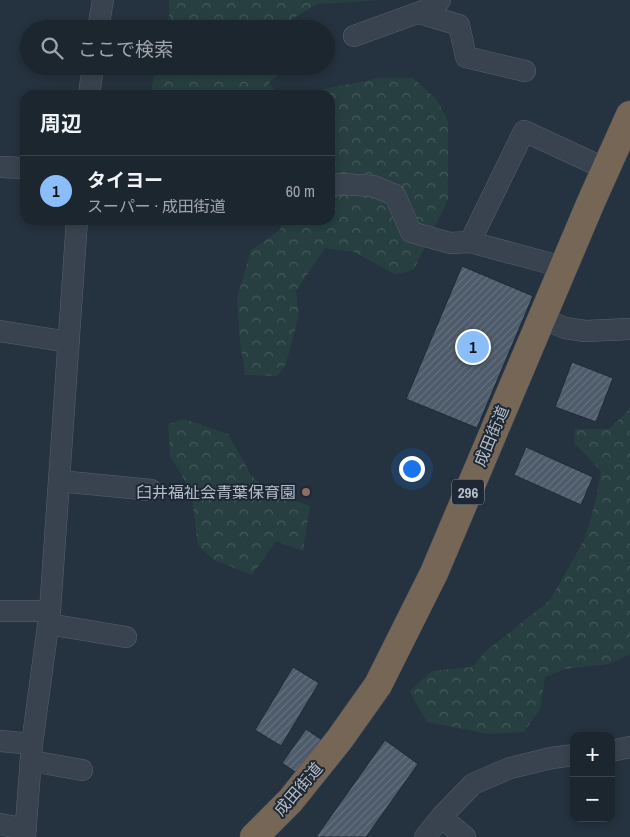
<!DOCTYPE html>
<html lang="ja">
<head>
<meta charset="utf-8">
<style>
  :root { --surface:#1c262f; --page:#29323b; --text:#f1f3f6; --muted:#a0a5aa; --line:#3a434b; --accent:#8bbef8 }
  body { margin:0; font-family:"Archivo Narrow","Noto Sans JP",sans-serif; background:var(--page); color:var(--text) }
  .controls { position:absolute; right:15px; bottom:15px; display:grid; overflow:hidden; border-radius:10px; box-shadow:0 2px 8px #0003 }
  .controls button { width:45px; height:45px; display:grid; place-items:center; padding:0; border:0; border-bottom:1px solid var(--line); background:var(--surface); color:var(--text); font:25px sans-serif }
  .you { position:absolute; left:411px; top:468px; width:18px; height:18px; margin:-12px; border:4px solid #fff; border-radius:50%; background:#1a73e8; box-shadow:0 0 0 8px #1a73e833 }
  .badge { display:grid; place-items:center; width:32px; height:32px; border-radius:50%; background:var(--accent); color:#111; font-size:16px; font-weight:700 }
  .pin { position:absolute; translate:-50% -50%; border:2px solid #fff; box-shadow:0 1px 5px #0006 }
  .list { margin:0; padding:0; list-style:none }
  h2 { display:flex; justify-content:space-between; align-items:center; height:65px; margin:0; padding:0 20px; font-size:21px }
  h2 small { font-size:16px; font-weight:400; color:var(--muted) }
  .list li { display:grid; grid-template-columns:32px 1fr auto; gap:15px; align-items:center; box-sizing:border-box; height:70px; padding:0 20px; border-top:1px solid var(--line) }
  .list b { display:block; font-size:19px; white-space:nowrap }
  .list p { margin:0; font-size:16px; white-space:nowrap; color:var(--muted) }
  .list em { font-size:16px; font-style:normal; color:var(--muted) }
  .icon { flex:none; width:28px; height:28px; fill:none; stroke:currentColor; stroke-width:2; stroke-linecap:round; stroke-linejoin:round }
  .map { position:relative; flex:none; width:630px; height:837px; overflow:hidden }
  .search { position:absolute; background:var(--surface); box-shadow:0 2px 8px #0003; left:20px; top:20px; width:315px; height:55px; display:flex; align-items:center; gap:12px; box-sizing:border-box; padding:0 18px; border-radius:28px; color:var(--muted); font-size:19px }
  .panel { position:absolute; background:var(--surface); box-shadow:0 2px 8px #0003; left:20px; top:90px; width:315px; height:135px; border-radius:15px }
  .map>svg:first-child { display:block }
  .forest { fill:url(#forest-crowns) }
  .building { fill:url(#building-hatch); stroke:#1f2a36 }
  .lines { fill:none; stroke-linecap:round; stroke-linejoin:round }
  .minor-casing { stroke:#57616c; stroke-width:22 }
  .highway-casing { stroke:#434e59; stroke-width:29 }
  .minor { stroke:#39434f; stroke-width:21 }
  .highway { stroke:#756656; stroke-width:28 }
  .education-dot { fill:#8d6e63; stroke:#1d2834; stroke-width:2 }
  .labels { text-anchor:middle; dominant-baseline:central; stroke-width:4; stroke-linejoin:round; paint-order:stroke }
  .shield { fill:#1d2834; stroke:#87919c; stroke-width:1 }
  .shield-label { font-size:15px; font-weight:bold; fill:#b5bec9 }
  .street-label { font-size:16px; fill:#b5bec9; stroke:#1d2834 }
  .poi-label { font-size:16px; fill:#b5bec9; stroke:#1d2834; text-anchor:end }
</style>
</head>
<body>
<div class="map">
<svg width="630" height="837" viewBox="0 0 630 837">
  <defs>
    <pattern id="forest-crowns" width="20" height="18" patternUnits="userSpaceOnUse" patternTransform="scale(1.25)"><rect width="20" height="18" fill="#273f40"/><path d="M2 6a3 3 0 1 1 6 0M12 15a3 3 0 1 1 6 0" fill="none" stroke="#44595a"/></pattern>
    <pattern id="building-hatch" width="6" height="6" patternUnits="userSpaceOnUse" patternTransform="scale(1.25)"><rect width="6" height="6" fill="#4e5b6a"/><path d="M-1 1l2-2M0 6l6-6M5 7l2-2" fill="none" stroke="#65717e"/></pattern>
  </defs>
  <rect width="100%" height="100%" fill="#25323f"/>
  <path class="forest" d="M169,0H381L317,4L289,21L296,29H165L169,17Z
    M155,66H319V69L284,70L269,83L278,95H151Z
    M380,78H413L437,100L448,121V200L414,269L396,275L354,252L325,248L296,291L299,315L286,364L278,376L245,375L240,341L237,298L251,250L279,231L284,220H330V95H293Z
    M630,409V654L609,664L565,669L545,677L540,709L524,732L488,734L427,722L409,691L432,671L472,667L486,651L550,600L585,538L596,499L601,471L574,443L575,429H609Z
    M184,419L228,434L251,475L268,490L310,506L303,551L276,541L252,575L214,560L198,546L191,491L170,456L168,424Z"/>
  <path class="building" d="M462,266L533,296L477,428L406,399Z
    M572,362L613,378L596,422L555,407Z
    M526,447L593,477L581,505L514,475Z
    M293,667L319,683L281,746L255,730Z
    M306,729L322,740L298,774L282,763Z
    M385,740L418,764L366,837H316Z"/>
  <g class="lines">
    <g class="minor-casing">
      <path id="minor" d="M419,13L459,25L466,57L525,71
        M98,29L103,0
        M354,36L434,7L440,0
        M89,95L93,66
        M0,167L25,168
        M330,187L340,184L373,186L395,195L411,232L450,243L470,242L563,267
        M470,242L524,131L606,169
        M542,318L565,328L585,331L630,329
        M0,331L69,342
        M59,481L151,490
        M0,611H50
        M48,624L126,637
        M0,741L32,744
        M611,751L630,747
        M31,761L82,770
        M441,817L465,837
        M0,824L26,829
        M25,837L32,744L50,611L77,220
        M425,837L441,817L473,784L510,768L551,758L574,755"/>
    </g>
    <g class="highway-casing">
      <path id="highway" d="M254,837L290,801L339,740L378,685L434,573L591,202L630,115"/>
    </g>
    <use href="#minor" class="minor"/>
    <use href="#highway" class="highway"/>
  </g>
  <circle class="education-dot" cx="306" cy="492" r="5"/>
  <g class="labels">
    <rect class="shield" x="452" y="479.5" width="32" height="25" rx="4"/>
    <g class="shield-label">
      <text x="468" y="492">296</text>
    </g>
    <g class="street-label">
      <text transform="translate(491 436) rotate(-67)">成田街道</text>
      <text transform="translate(298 789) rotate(-49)">成田街道</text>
    </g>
    <g class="poi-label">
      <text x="296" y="492">臼井福祉会青葉保育園</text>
    </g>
  </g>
</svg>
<div class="controls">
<button>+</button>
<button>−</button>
</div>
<div class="you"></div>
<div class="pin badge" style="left:473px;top:347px">1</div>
<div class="search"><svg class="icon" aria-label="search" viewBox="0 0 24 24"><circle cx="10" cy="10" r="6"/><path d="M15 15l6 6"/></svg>ここで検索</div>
<section class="panel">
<h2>周辺<small></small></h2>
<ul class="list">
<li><span class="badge">1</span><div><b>タイヨー</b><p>スーパー · 成田街道</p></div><em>60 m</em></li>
</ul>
</section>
</div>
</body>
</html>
